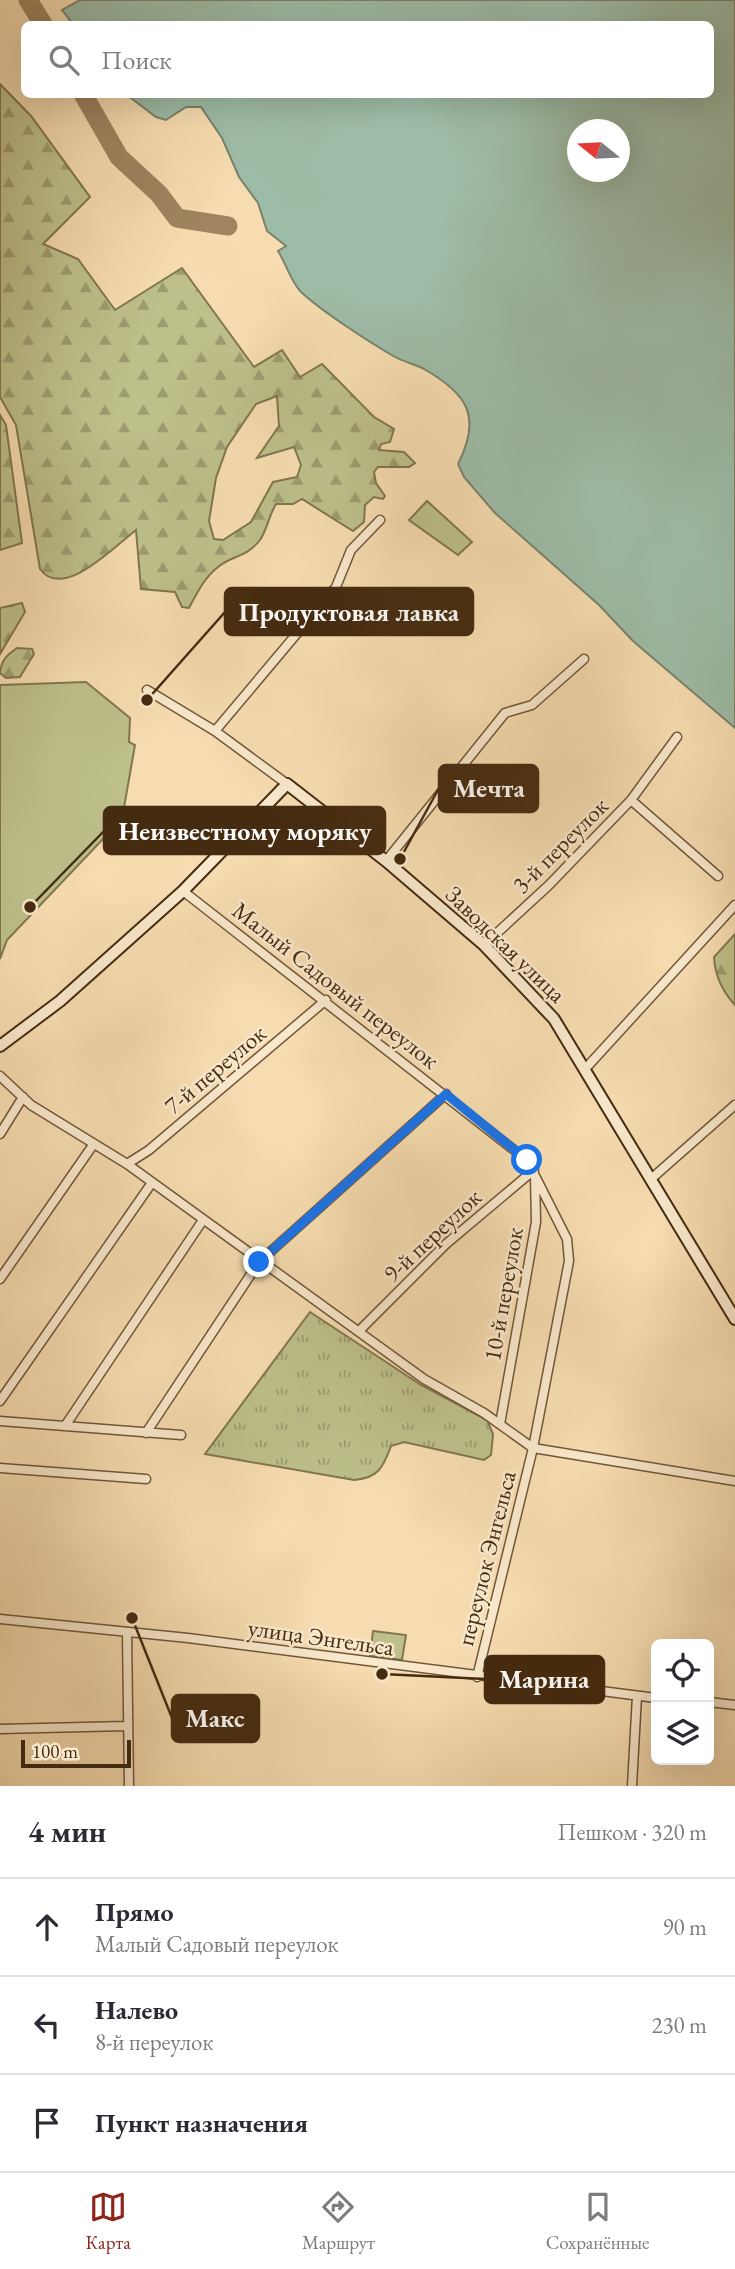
<!DOCTYPE html>
<html lang="ru">
<head>
<meta charset="utf-8">
<style>
  :root { --surface:#fff; --page:#f2f2f3; --text:#2b2b33; --muted:#7c7c81; --line:#e1e1e2; --accent:#8f2418 }
  body { margin:0; font-family:"EB Garamond",serif; background:var(--page); color:var(--text) }
  .controls { position:absolute; right:21px; bottom:21px; display:grid; overflow:hidden; border-radius:10px; box-shadow:0 7px 28px #0002 }
  .controls button { width:63px; height:63px; display:grid; place-items:center; padding:0; border:0; border-bottom:2px solid var(--line); background:var(--surface); color:var(--text); font:35px sans-serif }
  .compass { position:absolute; left:567px; top:119px; width:63px; height:63px; border-radius:50%; background:var(--surface); box-shadow:0 7px 28px #0002; rotate:288deg }
  .scale { position:absolute; left:21px; bottom:18px; width:110px; box-sizing:border-box; padding-left:7px; border:4px solid #452b10; border-top:0; font-size:19px; line-height:24px; white-space:nowrap; color:#452b10; -webkit-text-stroke:5px #f9e8cc; paint-order:stroke }
  .stop { position:absolute; width:21px; height:21px; margin:-16px; border:5px solid #1a73e8; border-radius:50%; background:#fff }
  .stop.end { background:#1a73e8; border-color:#fff; box-shadow:0 2px 7px #0008 }
  .list { margin:0; padding:0; list-style:none }
  h2 { display:flex; justify-content:space-between; align-items:center; height:91px; margin:0; padding:0 28px; font-size:30px }
  h2 small { font-size:23px; font-weight:400; color:var(--muted) }
  .list li { display:grid; grid-template-columns:46px 1fr auto; gap:21px; align-items:center; box-sizing:border-box; height:98px; padding:0 28px; border-top:2px solid var(--line) }
  .list b { display:block; font-size:26px; white-space:nowrap }
  .list p { margin:0; font-size:23px; white-space:nowrap; color:var(--muted) }
  .list em { font-size:23px; font-style:normal; color:var(--muted) }
  .icon { flex:none; width:38px; height:38px; fill:none; stroke:currentColor; stroke-width:2; stroke-linecap:round; stroke-linejoin:round }
  .map { position:relative; flex:none; width:735px; height:1786px; overflow:hidden }
  .search { position:absolute; background:var(--surface); box-shadow:0 7px 28px #0002; left:21px; right:21px; top:21px; height:77px; display:flex; align-items:center; gap:18px; box-sizing:border-box; padding:0 24px; border-radius:10px; color:var(--muted); font-size:26px }
  .sheet { height:385px; background:var(--surface) }
  nav { display:flex; justify-content:space-around; align-items:center; box-sizing:border-box; height:98px; border-top:2px solid var(--line); background:var(--surface); font-size:19px; color:var(--muted) }
  nav a { display:grid; justify-items:center; gap:4px }
  nav .on { color:var(--accent) }
  .map>svg:first-child { display:block }
  .grass { fill:url(#grass-tufts); stroke:#81764e; stroke-width:2 }
  .forest { fill:url(#forest-firs); stroke:#81764e; stroke-width:2; fill-rule:evenodd }
  .park { fill:#bdc08b; stroke:#81764e; stroke-width:2 }
  .water { fill:#9dbca7; stroke:#7a826b; stroke-width:2; fill-rule:evenodd }
  .lines { fill:none; stroke-linecap:round; stroke-linejoin:round }
  .taxiway { stroke:#9e8460; stroke-width:19 }
  .street-casing { stroke:#715738; stroke-width:11 }
  .secondary-casing { stroke:#452b10; stroke-width:14 }
  .street { stroke:#f9e8cc; stroke-width:8 }
  .secondary { stroke:#f9e8cc; stroke-width:10 }
  .route { stroke:#1a73e8; stroke-width:9 }
  .labels { text-anchor:middle; dominant-baseline:central; stroke-width:5; stroke-linejoin:round; paint-order:stroke }
  .street-label { font-size:24px; fill:#452b10; stroke:#f9e8cc }
  .leader { fill:none; stroke:#452b10; stroke-width:2.5 }
  .callout-dot { fill:#452b10; stroke:#f9e8cc; stroke-width:2.5 }
  .callout { fill:#452b10; stroke:#452b10; stroke-width:2.5 }
  .callout-label { font-size:26px; text-anchor:middle; font-weight:bold; fill:#fff }
</style>
</head>
<body>
<div class="map">
<svg width="735" height="1786" viewBox="0 0 735 1786">
  <defs>
    <pattern id="grass-tufts" width="24" height="20" patternUnits="userSpaceOnUse" patternTransform="scale(1.75)"><rect width="24" height="20" fill="#bdc08b"/><path d="M3 7l-1-3M5 7V3M7 7l1-3M15 17l-1-3M17 17v-4M19 17l1-3" fill="none" stroke="#9b9c70"/></pattern>
    <pattern id="forest-firs" width="22" height="20" patternUnits="userSpaceOnUse" patternTransform="scale(1.75)"><rect width="22" height="20" fill="#bdc08b"/><path d="M5 1l3.5 6h-7zM16 11l3.5 6h-7z" fill="#9b9c70"/></pattern>
  </defs>
  <rect width="100%" height="100%" fill="#f6dcb0"/>
  <filter id="stains"><feTurbulence type="fractalNoise" baseFrequency=".00286" numOctaves="4"/><feColorMatrix values="0 0 0 0 .2 0 0 0 0 .09 0 0 0 0 .02 0 0 0 .5 -.17"/></filter>
  <radialGradient id="worn" r=".72"><stop offset=".6" stop-color="#630" stop-opacity="0"/><stop offset="1" stop-color="#630" stop-opacity=".3"/></radialGradient>
  <path class="grass" d="M310,1312L421,1385L487,1420L493,1434L491,1455L484,1460L404,1442L391,1446C383,1468 378,1478 354,1480L205,1454Z"/>
  <path class="forest" d="M0,84L31,116L90,197L43,244L78,259L115,310L182,268L254,367L282,350L300,377L322,364L374,417L394,429L390,442L381,444L379,450L404,452L415,463L409,467H378L374,472L376,483L385,496L383,499L374,497L365,505L364,522L353,531L302,499L293,504H276C269,515 267,530 260,540C246,558 232,555 218,567C204,578 197,593 189,608L182,607L175,592L141,589L136,530C115,546 63,601 40,569L16,425L0,397ZM277,396L279,426L257,458L294,447L301,465L297,477L273,482L251,522L223,540L214,539L209,521L216,478L227,447L256,404Z
    M0,415L6,425L22,543L0,550Z
    M22,603L25,612L0,654V608Z
    M17,648L32,649L34,654L20,677L6,678L0,673C1,660 7,655 17,648Z
    M735,934V1005C722,991 715,975 714,957Z"/>
  <path class="park" d="M427,501L472,542L458,555L409,520Z
    M86,682L130,718L129,742L135,745L122,819L7,940L0,959V685Z
    M373,1631L406,1635L402,1660L370,1656Z"/>
  <path class="water" d="M80,0H735V728L633,641L599,605L495,513L464,477L458,464C482,417 468,394 424,369C415,364 404,362 395,357C369,342 323,312 302,293C291,283 286,263 278,251L286,246L267,231L258,203L239,177L222,138L201,107H186L166,120L156,117L127,95L710,94V24H73L62,10ZM578,130H620V172H578Z"/>
  <g class="lines">
    <path class="taxiway" d="M28,0L43,24
      M83,94L119,157L159,194L177,218L228,226"/>
    <g class="street-casing">
      <path id="street" d="M147,690L215,731L287,784
        M215,731L336,587L351,550L380,520
        M631,800L718,876
        M386,861L505,713L532,705L584,659
        M183,891L527,1160L567,1239L569,1261L533,1448L477,1677
        M484,945L549,885L631,800L677,737
        M586,1068L735,905
        M0,1076L31,1105L127,1164L424,1379L484,1413L533,1448L735,1481
        M0,1134L23,1097
        M127,1164L149,1150L326,1000
        M651,1179L735,1105
        M0,1279L93,1145
        M359,1331L446,1244L534,1170
        M0,1401L151,1184
        M0,1421L181,1435
        M500,1424L536,1222L535,1176
        M65,1426L203,1220
        M146,1433L259,1262L446,1094
        M0,1468L146,1479
        M0,1619L188,1638L656,1698
        M127,1632L129,1786
        M709,1702L735,1705
        M0,1729L126,1726
        M632,1786L637,1696"/>
    </g>
    <g class="secondary-casing">
      <path id="secondary" d="M0,1046L60,1001L183,891L287,784L386,861L484,945L554,1019L735,1319"/>
    </g>
    <use href="#street" class="street"/>
    <use href="#secondary" class="secondary"/>
  </g>
  <g class="lines">
    <path class="route" d="M259,1262L446,1094L527,1160"/>
  </g>
  <g class="labels">
    <g class="street-label">
      <text transform="translate(560 845) rotate(-45)">3-й переулок</text>
      <text transform="translate(506 944) rotate(44)">Заводская улица</text>
      <text transform="translate(336 985) rotate(38)">Малый Садовый переулок</text>
      <text transform="translate(215 1069) rotate(-40)">7-й переулок</text>
      <text transform="translate(432 1235) rotate(-43)">9-й переулок</text>
      <text transform="translate(503 1294) rotate(-80)">10-й переулок</text>
      <text transform="translate(486 1558) rotate(-76)">переулок Энгельса</text>
      <text transform="translate(321 1637) rotate(8)">улица Энгельса</text>
    </g>
  </g>
  <path class="leader" d="M147 700L225 612M400 859L439 788M30 907L104 831M382 1674L485 1679M132 1618L172 1718"/>
  <g class="callout-dot">
    <circle cx="147" cy="700" r="7"/>
    <circle cx="400" cy="859" r="7"/>
    <circle cx="30" cy="907" r="7"/>
    <circle cx="382" cy="1674" r="7"/>
    <circle cx="132" cy="1618" r="7"/>
  </g>
  <g class="callout">
    <rect x="225" y="588" width="248" height="47" rx="7"/>
    <rect x="439" y="765" width="99" height="47" rx="7"/>
    <rect x="104" y="807" width="281" height="47" rx="7"/>
    <rect x="485" y="1656" width="119" height="47" rx="7"/>
    <rect x="172" y="1695" width="87" height="47" rx="7"/>
  </g>
  <g class="callout-label">
    <text x="349" y="621">Продуктовая лавка</text>
    <text x="489" y="797">Мечта</text>
    <text x="245" y="840">Неизвестному моряку</text>
    <text x="544" y="1688">Марина</text>
    <text x="215" y="1727">Макс</text>
  </g>
  <rect width="100%" height="100%" filter="url(#stains)"/>
  <rect width="100%" height="100%" fill="url(#worn)"/>
</svg>
<div class="controls">
<button><svg class="icon" aria-label="locate" viewBox="0 0 24 24"><circle cx="12" cy="12" r="6"/><path d="M12 2v4M12 18v4M2 12h4M18 12h4"/></svg></button>
<button><svg class="icon" aria-label="layers" viewBox="0 0 24 24"><path d="M12 4l9 5-9 5-9-5zM3 14l9 5 9-5"/></svg></button>
</div>
<svg class="compass" viewBox="-18 -18 36 36"><path d="M0-13l5 13h-10z" fill="#e53935"/><path d="M0 13l5-13h-10z" fill="#7c7c81"/></svg>
<div class="scale">100 m</div>
<div class="stop" style="left:527px;top:1160px"></div>
<div class="stop end" style="left:259px;top:1262px"></div>
<div class="search"><svg class="icon" aria-label="search" viewBox="0 0 24 24"><circle cx="10" cy="10" r="6"/><path d="M15 15l6 6"/></svg>Поиск</div>
</div>
<section class="sheet">
<h2>4 мин<small>Пешком · 320 m</small></h2>
<ul class="list">
<li><svg class="icon" aria-label="ahead" viewBox="0 0 24 24"><path d="M12 20V5M6 11l6-6 6 6"/></svg><div><b>Прямо</b><p>Малый Садовый переулок</p></div><em>90 m</em></li>
<li><svg class="icon" aria-label="left" viewBox="0 0 24 24"><path d="M17 20v-9H6M10 6l-5 5 5 5"/></svg><div><b>Налево</b><p>8-й переулок</p></div><em>230 m</em></li>
<li><svg class="icon" aria-label="arrive" viewBox="0 0 24 24"><path d="M6 21V4h12l-3 4 3 4H6"/></svg><div><b>Пункт назначения</b></div></li>
</ul>
</section>
<nav>
<a class="on"><svg class="icon" aria-label="map" viewBox="0 0 24 24"><path d="M3 6l6-2 6 2 6-2v14l-6 2-6-2-6 2zM9 4v14M15 6v14"/></svg>Карта</a>
<a><svg class="icon" aria-label="directions" viewBox="0 0 24 24"><path d="M12 3l9 9-9 9-9-9zM9 14v-3h6M13 9l2 2-2 2"/></svg>Маршрут</a>
<a><svg class="icon" aria-label="saved" viewBox="0 0 24 24"><path d="M7 4h10v16l-5-4-5 4z"/></svg>Сохранённые</a>
</nav>
</body>
</html>
